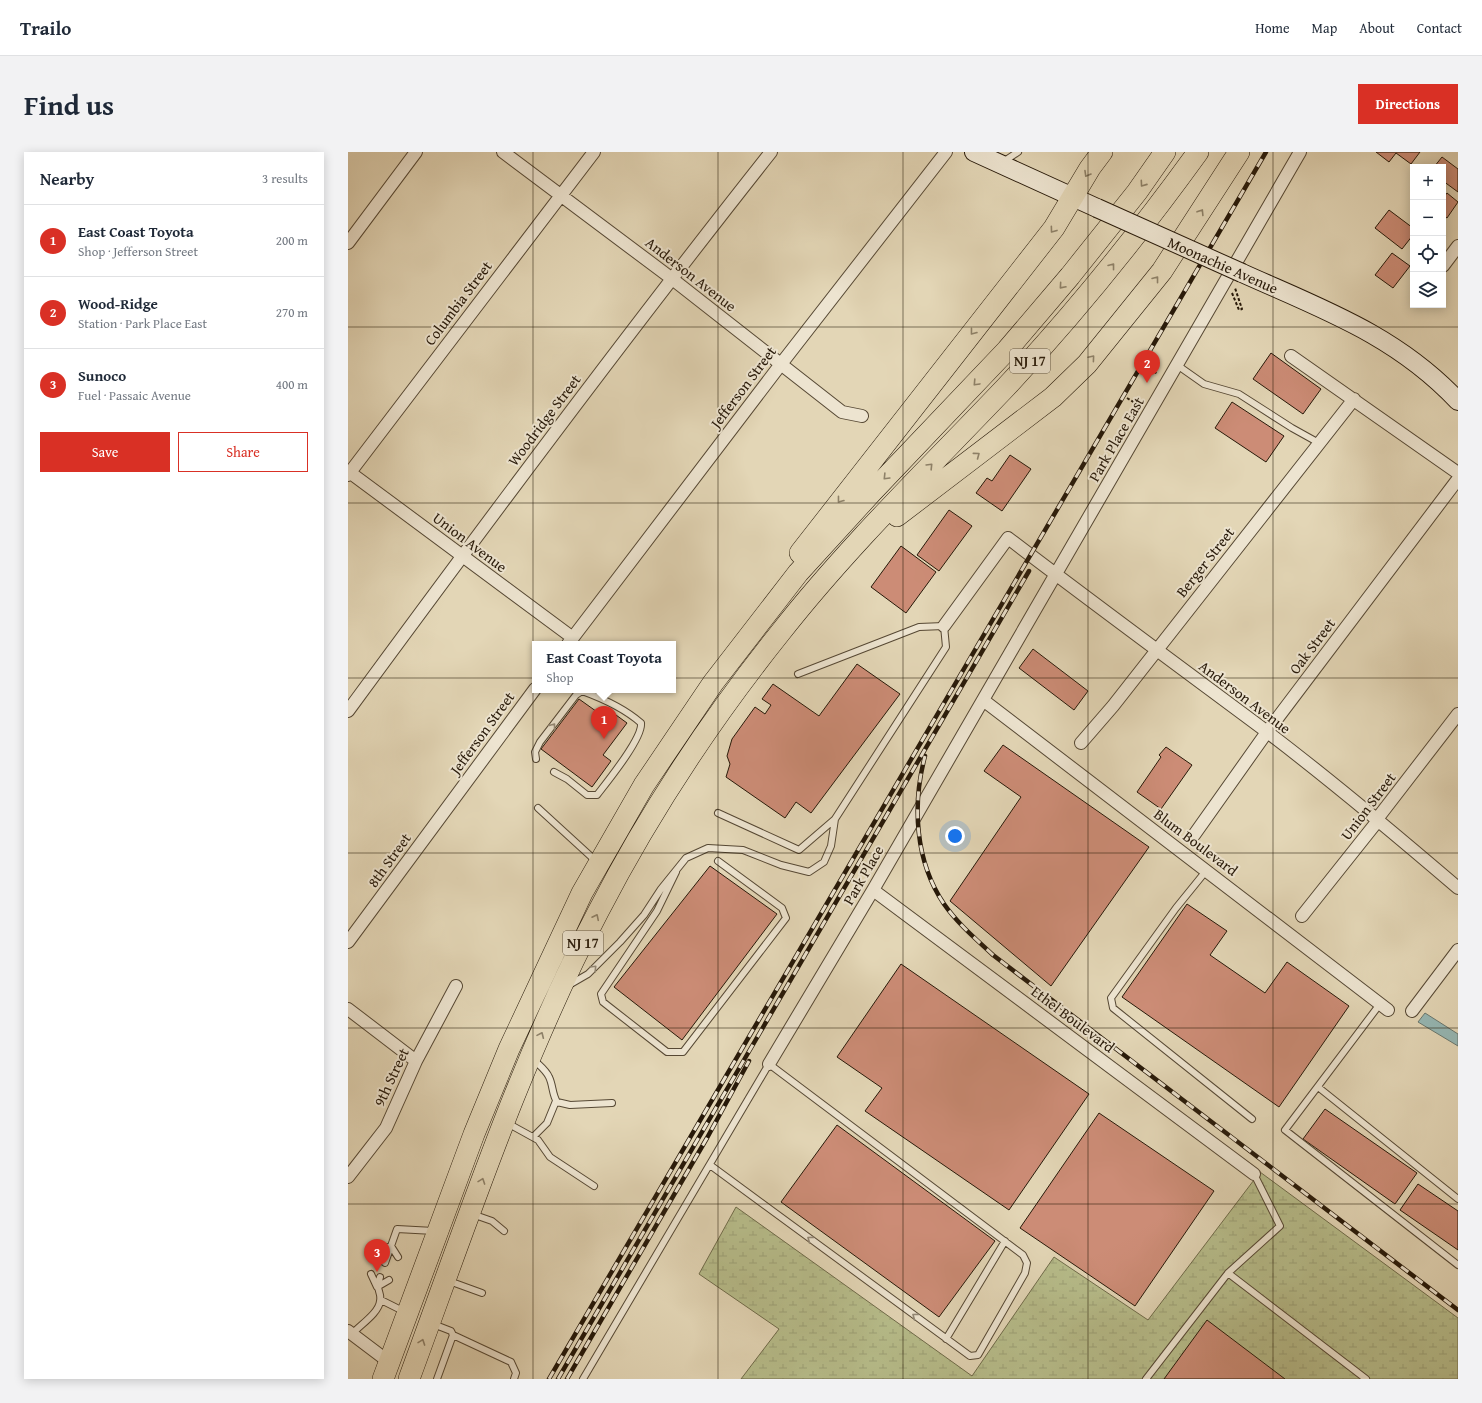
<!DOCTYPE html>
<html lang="en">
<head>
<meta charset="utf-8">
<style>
  :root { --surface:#fff; --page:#f2f2f3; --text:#1f2937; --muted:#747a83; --line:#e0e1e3; --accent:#d93025 }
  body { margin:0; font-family:"Gentium Book Plus",serif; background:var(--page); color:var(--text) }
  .controls { position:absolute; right:12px; top:12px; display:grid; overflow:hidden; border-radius:0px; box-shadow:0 2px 10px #0003 }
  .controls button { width:36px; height:36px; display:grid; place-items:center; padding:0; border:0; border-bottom:1px solid var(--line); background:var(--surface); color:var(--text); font:20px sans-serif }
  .you { position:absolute; left:607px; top:684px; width:14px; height:14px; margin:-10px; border:3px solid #fff; border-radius:50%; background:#1a73e8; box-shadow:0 0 0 6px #1a73e833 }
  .badge { display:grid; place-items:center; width:26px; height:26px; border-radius:50%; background:var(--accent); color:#fff; font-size:13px; font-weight:700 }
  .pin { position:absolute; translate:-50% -33px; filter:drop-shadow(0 1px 2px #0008) }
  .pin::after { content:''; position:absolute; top:21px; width:14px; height:12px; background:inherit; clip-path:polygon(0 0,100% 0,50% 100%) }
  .popup { position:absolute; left:184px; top:489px; width:144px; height:52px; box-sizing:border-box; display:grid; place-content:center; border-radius:0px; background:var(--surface); filter:drop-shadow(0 1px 3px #0005); font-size:13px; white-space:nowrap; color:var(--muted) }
  .popup b { font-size:15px; color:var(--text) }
  .popup::after { content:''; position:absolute; left:50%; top:100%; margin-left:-8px; border:8px solid transparent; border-top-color:var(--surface) }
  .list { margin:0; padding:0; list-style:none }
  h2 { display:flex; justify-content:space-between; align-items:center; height:52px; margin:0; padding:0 16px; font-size:17px }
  h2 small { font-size:13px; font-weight:400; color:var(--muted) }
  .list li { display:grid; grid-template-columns:26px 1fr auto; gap:12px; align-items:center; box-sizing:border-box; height:72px; padding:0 16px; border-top:1px solid var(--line) }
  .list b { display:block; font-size:15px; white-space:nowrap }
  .list p { margin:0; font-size:13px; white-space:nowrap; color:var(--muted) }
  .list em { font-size:13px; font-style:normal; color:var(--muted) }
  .actions { display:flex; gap:8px; padding:12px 16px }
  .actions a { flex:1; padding:9px 0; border:1px solid var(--accent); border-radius:0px; text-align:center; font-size:14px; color:var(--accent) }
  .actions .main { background:var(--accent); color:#fff }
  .icon { flex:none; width:22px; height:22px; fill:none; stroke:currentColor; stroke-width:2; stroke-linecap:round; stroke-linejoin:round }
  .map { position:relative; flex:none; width:1110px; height:1227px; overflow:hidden; border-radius:0px }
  header { display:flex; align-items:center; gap:24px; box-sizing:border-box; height:56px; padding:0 20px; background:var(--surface); border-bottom:1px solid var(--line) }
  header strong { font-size:19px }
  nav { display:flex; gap:22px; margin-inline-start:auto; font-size:14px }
  .intro { display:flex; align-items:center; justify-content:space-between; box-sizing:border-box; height:96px; padding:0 24px }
  h1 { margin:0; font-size:28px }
  .button { padding:10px 18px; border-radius:0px; background:var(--accent); color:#fff; font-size:14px; font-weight:700 }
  main { display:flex; gap:24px; padding:0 24px }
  aside { flex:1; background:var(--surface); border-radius:0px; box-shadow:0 2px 10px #0003 }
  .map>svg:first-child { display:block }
  .wetland { fill:url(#wetland-marsh); stroke:#6f6b4a }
  .water { fill:#96b8b5; stroke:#6a7870 }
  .building { fill:#cc8c76; stroke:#271909 }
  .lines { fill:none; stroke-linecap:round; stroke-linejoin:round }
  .service-casing { stroke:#564834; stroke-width:8 }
  .minor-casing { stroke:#564834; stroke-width:14 }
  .secondary-casing { stroke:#271909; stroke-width:20 }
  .trunk-casing { stroke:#271909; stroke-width:22 }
  .path { stroke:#271909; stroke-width:2; stroke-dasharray:3 2; stroke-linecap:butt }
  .service { stroke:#ede4d0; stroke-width:6 }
  .minor { stroke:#ede4d0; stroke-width:12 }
  .secondary { stroke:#ede4d0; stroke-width:18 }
  .trunk { stroke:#e3d6b6; stroke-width:21 }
  .rail-casing { stroke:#271909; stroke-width:4.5 }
  .rail { stroke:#ede4d0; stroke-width:3; stroke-dasharray:9; stroke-linecap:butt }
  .secondary-bridge-casing { stroke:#271909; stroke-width:20; stroke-linecap:butt }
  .secondary-bridge { stroke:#ede4d0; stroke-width:18 }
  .oneway { stroke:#8e8168 }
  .oneway2 { stroke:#948976 }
  .grid { fill:none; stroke:#271909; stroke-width:1; stroke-opacity:0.55 }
  .labels { text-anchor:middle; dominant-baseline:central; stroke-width:4; stroke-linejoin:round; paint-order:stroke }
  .shield { fill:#ede4d0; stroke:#625645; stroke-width:1 }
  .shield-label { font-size:14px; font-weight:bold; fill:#271909 }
  .street-label { font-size:15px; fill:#271909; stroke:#ede4d0 }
</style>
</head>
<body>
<header>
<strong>Trailo</strong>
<nav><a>Home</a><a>Map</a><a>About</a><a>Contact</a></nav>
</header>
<div class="intro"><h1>Find us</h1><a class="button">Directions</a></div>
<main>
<aside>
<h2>Nearby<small>3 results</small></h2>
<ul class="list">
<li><span class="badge">1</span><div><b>East Coast Toyota</b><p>Shop · Jefferson Street</p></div><em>200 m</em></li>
<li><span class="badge">2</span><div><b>Wood-Ridge</b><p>Station · Park Place East</p></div><em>270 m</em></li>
<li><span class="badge">3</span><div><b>Sunoco</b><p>Fuel · Passaic Avenue</p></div><em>400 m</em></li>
</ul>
<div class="actions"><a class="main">Save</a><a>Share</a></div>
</aside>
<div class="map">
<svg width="1110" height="1227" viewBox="0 0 1110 1227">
  <defs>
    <pattern id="wetland-marsh" width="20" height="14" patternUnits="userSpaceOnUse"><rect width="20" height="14" fill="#b7bd8b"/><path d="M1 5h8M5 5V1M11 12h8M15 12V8" fill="none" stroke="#9da277"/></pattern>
  </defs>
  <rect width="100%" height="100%" fill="#e3d6b6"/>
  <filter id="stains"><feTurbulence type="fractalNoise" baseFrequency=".005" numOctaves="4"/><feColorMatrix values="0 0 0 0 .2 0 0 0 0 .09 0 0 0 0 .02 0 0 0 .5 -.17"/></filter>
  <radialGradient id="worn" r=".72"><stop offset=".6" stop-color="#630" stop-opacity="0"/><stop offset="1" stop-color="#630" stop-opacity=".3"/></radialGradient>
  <path class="wetland" d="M912,1020L1110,1166V1227H393L431,1177L351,1122L388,1055L624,1224L706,1105L800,1168Z"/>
  <path class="water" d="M1077,861L1110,882V894L1070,870Z"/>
  <path class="building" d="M1028,0H1072L1063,12L1048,1L1041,10Z
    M1094,5L1110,17V40L1095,29V15H1086Z
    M1099,41L1110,50L1099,66L1095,63V46Z
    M1041,58L1065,76V83L1054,97L1027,76Z
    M1044,101L1062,114L1045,136L1027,123Z
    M923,201L973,237L955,262L905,227Z
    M884,250L936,284L918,310L867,276Z
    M662,303L683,317L654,359L628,341L639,326L644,329Z
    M601,358L624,374L591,419L569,403Z
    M553,394L588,420L558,461L523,435Z
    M685,497L740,539L726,558L671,516Z
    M509,512L552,542L463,661L448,650L437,666L378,625L382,612L379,604L384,587L407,555L417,562L423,553L414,547L425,532L471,564Z
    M231,547L252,562L257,555L279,571L255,603L263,609L244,635L193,597Z
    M655,593L801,695L703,834L602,749L673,645L636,619Z
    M818,595L844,613L813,657L789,640L813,605L811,603Z
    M362,714L429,762L334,888L266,835Z
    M839,752L879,779L862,803L917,841L939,810L1001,854L931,955L774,845Z
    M553,812L741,942L661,1058L517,959L534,936L489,905Z
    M977,957L1069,1021L1047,1052L955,987Z
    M751,961L866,1039L787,1154L672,1076Z
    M489,973L647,1089L591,1165L433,1050Z
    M1070,1032L1110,1059V1098L1052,1058Z
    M859,1168L937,1227H816Z"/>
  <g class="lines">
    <g class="service-casing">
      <path id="service" d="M655,10L670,0
        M829,213L856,232L891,242L944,276L971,291
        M188,607L187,600L192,590L228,543L234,539C256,547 276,556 293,571C295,586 259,630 249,643H239L219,627L206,620
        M190,656L249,710
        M370,661L451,698L487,667L598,495L596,474L571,475L450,522
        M858,719L828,756L763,846L765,856L904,967
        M328,720L309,759L253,842L255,850L319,900H335L438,766L434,756L370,709
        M221,833L240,822L272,790L296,763L313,737L338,706L360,696L395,698L433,713L461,720L476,710L483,694L487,667
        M1032,852L937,978L1110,1113
        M186,908C191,913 198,918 201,925C205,933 204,942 209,950L222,953L264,951
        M970,935L1110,1047
        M159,971L190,988L202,1005L246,1034
        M185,985L199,971L208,949
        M906,1022L932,1074L880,1121L1018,1227
        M124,1062L144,1069L156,1079
        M28,1108L31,1099L43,1094L50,1105
        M37,1111L49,1077L86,1079
        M23,1122L29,1135L41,1128
        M101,1129L134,1141
        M33,1148L57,1160
        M85,1172L103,1179L105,1183L89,1227
        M4,1182C12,1173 31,1161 32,1149C34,1139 27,1140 32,1125
        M105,1183L163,1210L168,1221L166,1227
        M598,1187L657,1089
        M235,1227L421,912L675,1103L679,1111L677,1121L630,1203L622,1204L362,1013
        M798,1227L880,1121"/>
    </g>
    <g class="minor-casing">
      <path id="minor" d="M155,0L323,126L494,260L514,264
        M0,91L68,0
        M1095,114L1110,94
        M943,204L1110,321
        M0,319L225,486
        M0,323L246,0
        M596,474L660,386C745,451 832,515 918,579C984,629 1047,682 1110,736
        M220,492L433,212L598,0
        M635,548L1040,858
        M0,559C138,371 278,183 423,0
        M733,591L765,554L1006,247
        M846,683L919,580L1110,327
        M525,738L906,1022
        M954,764L1028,671L1029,667L1110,562
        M0,790L187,537
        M0,857L68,909
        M1064,859L1110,798
        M421,912L525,738L952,0
        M0,1025L38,976L68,909L108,834
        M0,1179L41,1210"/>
    </g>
    <g class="secondary-casing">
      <path id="secondary" d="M626,0L749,56
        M894,121C974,157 1048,183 1110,249"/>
    </g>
    <g class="trunk-casing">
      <path id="trunk" d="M549,364L705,245L739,212L814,119L891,0
        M452,401L706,76L742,16L754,0
        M35,1227L126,982L161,897L234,741L296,633L365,531L450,421L523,341L659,198L722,124L789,40L817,0
        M61,1227C119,1070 172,909 250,760C300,663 364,566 432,481C501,393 581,316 658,235C727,161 790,83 850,0"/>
    </g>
    <path class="path" d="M884,141L891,158L894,157L887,136
      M797,215L810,222
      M779,246L792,254"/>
    <use href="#service" class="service"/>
    <use href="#minor" class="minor"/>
    <use href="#secondary" class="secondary"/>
    <use href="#trunk" class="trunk"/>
    <g class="rail-casing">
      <path id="rail" d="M577,604C564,653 567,709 596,752C610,772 628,787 645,803L1110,1158
        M201,1227L918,0
        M210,1227L681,419
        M219,1227L359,986L401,909"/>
    </g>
    <use href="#rail" class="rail"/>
    <g class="secondary-bridge-casing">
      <path id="secondary-bridge" d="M749,56L894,121"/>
    </g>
    <use href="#secondary-bridge" class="secondary-bridge"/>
  </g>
  <defs><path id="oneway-chevron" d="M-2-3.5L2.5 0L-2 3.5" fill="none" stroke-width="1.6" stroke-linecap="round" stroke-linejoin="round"/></defs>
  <g class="oneway">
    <use href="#oneway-chevron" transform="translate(739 22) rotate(120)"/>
    <use href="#oneway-chevron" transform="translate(795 32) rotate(125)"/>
    <use href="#oneway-chevron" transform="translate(853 60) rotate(-58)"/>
    <use href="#oneway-chevron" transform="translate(705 78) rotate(126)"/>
    <use href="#oneway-chevron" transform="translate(764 114) rotate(-52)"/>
    <use href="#oneway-chevron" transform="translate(808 127) rotate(-52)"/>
    <use href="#oneway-chevron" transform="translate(714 134) rotate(131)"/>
    <use href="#oneway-chevron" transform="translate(625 180) rotate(128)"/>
    <use href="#oneway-chevron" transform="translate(744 206) rotate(-50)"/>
    <use href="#oneway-chevron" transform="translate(628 231) rotate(133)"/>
    <use href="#oneway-chevron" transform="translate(629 303) rotate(-37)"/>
    <use href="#oneway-chevron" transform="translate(582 314) rotate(-46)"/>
    <use href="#oneway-chevron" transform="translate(538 325) rotate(134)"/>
    <use href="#oneway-chevron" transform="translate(492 348) rotate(128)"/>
    <use href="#oneway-chevron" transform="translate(248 765) rotate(-64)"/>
    <use href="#oneway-chevron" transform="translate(193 883) rotate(-66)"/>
    <use href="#oneway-chevron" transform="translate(134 1029) rotate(-70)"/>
    <use href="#oneway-chevron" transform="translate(74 1190) rotate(-70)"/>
  </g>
  <g class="oneway2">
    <use href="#oneway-chevron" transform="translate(205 574) rotate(-52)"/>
    <use href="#oneway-chevron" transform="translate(246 816) rotate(-46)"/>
    <use href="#oneway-chevron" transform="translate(462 1087) rotate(-144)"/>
    <use href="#oneway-chevron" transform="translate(567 1164) rotate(-144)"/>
  </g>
  <path class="grid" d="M185,0V1227M370,0V1227M555,0V1227M740,0V1227M925,0V1227M0,175H1110M0,351H1110M0,526H1110M0,701H1110M0,876H1110M0,1052H1110"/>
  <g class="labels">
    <g class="shield">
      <rect x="662" y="197" width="40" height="24" rx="3"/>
      <rect x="215" y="779" width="40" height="24" rx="3"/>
    </g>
    <g class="shield-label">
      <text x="682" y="209">NJ 17</text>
      <text x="235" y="791">NJ 17</text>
    </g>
    <g class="street-label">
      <text transform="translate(875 113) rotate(24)">Moonachie Avenue</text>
      <text transform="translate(343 122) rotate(38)">Anderson Avenue</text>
      <text transform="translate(110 151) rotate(-53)">Columbia Street</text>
      <text transform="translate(395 235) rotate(-53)">Jefferson Street</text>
      <text transform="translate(196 268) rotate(-53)">Woodridge Street</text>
      <text transform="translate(768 287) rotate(-60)">Park Place East</text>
      <text transform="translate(122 390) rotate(37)">Union Avenue</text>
      <text transform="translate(857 410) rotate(-52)">Berger Street</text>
      <text transform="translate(964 494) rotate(-53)">Oak Street</text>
      <text transform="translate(897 545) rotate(37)">Anderson Avenue</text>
      <text transform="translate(134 581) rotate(-54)">Jefferson Street</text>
      <text transform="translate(1020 654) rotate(-53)">Union Street</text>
      <text transform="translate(848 690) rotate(37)">Blum Boulevard</text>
      <text transform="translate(41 708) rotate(-54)">8th Street</text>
      <text transform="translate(515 723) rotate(-60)">Park Place</text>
      <text transform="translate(725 867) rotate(37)">Ethel Boulevard</text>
      <text transform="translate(43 925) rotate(-65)">9th Street</text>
    </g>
  </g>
  <rect width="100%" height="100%" filter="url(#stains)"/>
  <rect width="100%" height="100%" fill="url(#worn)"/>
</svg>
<div class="controls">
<button>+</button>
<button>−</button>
<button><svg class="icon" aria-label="locate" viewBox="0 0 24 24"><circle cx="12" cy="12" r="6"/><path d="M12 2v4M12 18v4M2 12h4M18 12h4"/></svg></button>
<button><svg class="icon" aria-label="layers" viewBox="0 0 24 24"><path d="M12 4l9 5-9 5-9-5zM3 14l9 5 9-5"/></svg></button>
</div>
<div class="you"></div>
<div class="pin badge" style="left:256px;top:587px">1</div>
<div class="popup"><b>East Coast Toyota</b>Shop</div>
<div class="pin badge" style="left:799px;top:231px">2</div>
<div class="pin badge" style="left:29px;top:1120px">3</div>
</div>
</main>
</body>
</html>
